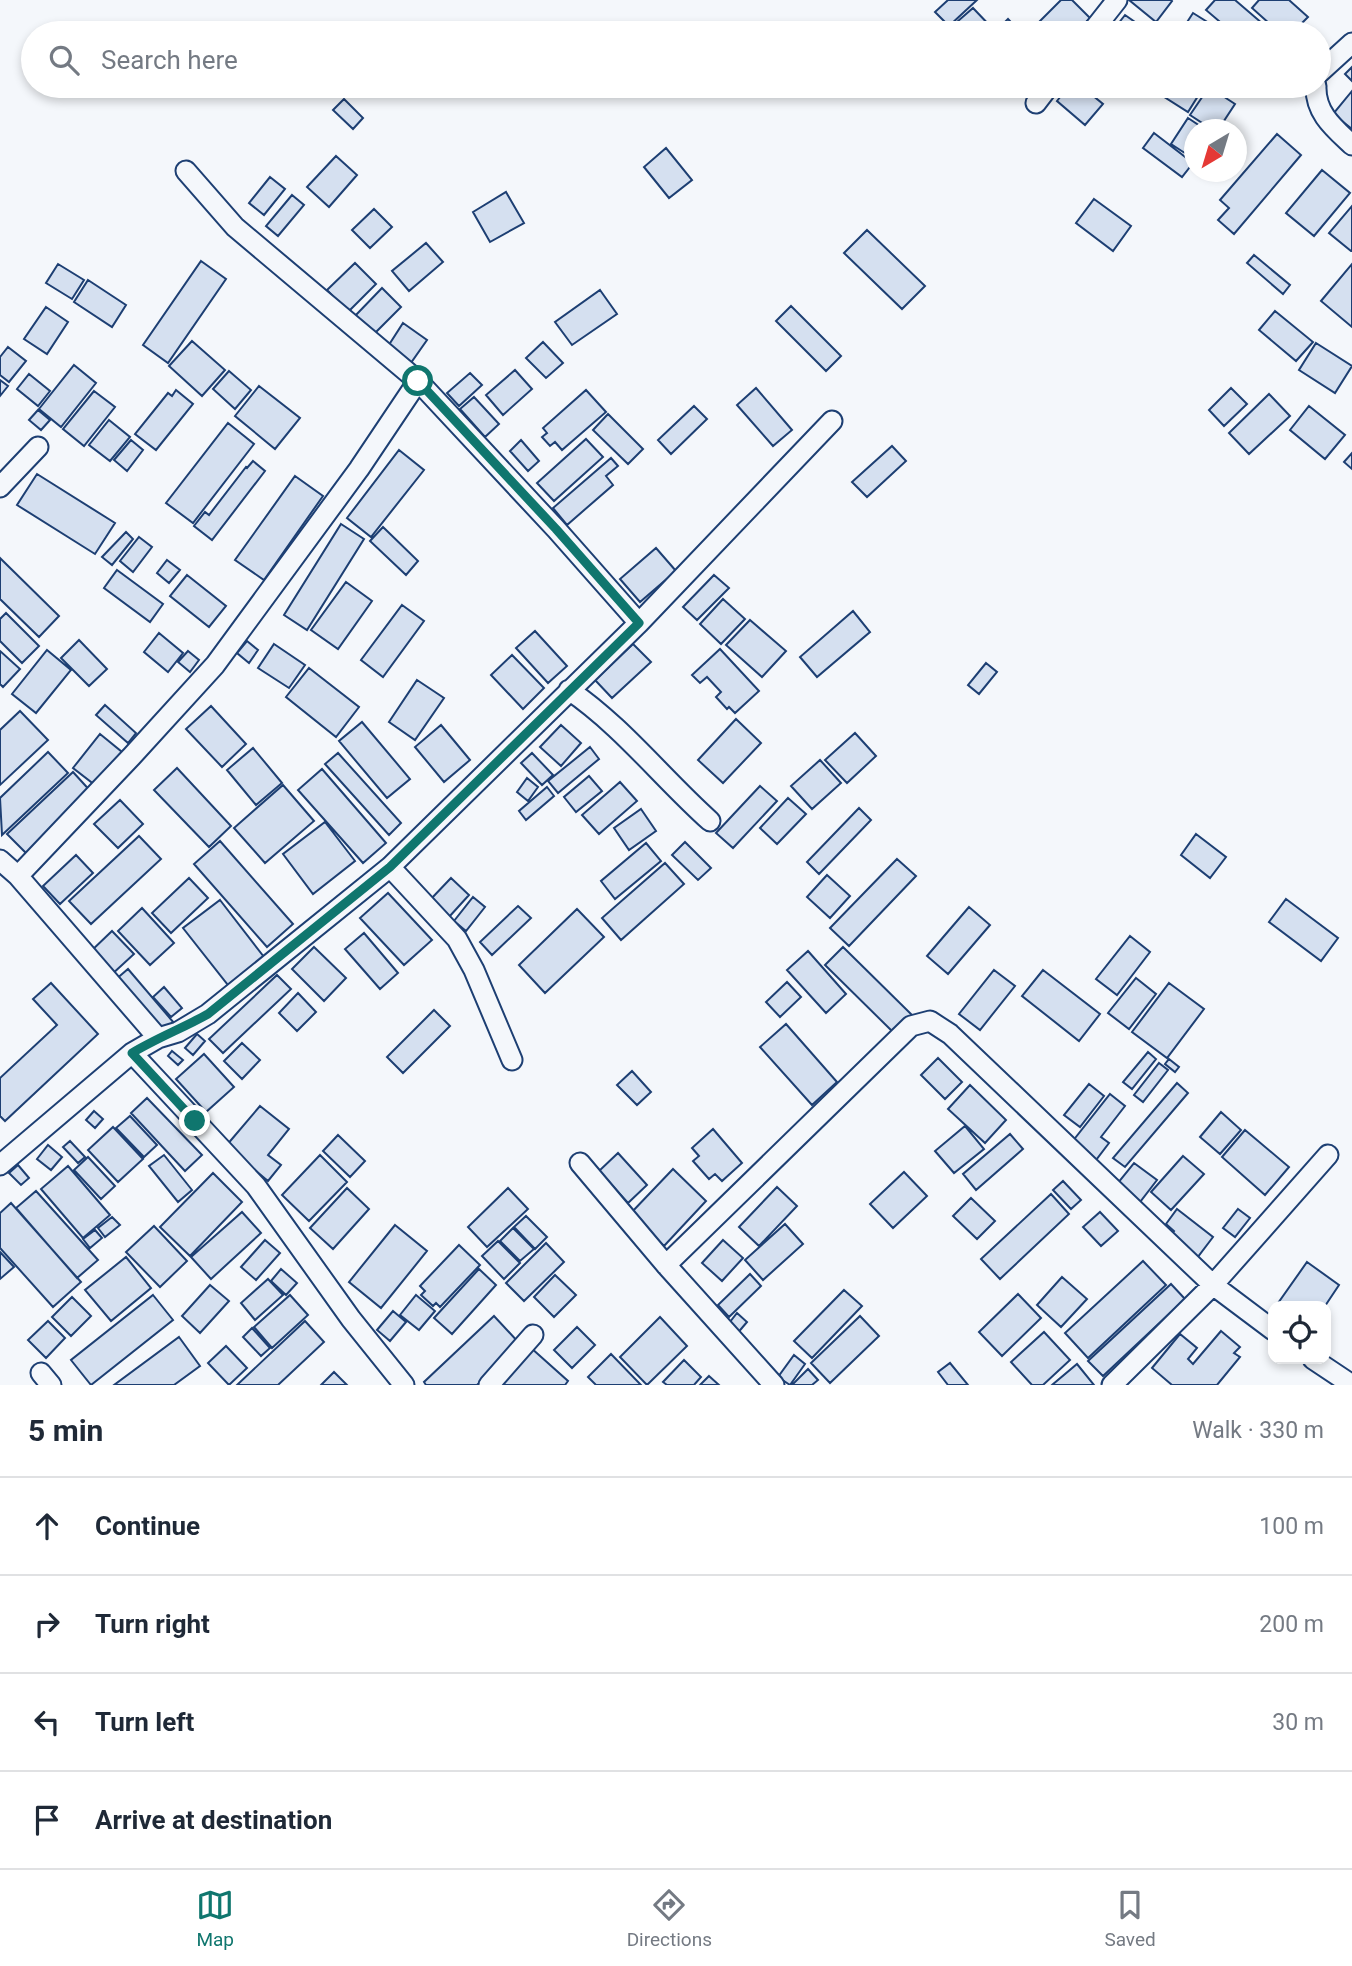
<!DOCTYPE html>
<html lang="en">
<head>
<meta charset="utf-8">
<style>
  :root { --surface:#fff; --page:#f6f6f7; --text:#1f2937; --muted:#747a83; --line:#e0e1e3; --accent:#0f766e }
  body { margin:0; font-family:Roboto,sans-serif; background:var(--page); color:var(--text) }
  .controls { position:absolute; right:21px; bottom:21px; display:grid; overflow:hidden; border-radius:14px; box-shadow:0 4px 10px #0003 }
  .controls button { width:63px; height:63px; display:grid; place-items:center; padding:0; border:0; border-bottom:2px solid var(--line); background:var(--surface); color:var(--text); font:35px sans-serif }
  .compass { position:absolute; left:1184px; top:119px; width:63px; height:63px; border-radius:50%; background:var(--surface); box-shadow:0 4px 10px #0003; rotate:218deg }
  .stop { position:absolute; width:21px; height:21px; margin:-16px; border:5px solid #0f766e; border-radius:50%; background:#fff }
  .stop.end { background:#0f766e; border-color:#fff; box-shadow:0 2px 7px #0008 }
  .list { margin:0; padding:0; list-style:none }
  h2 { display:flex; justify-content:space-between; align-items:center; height:91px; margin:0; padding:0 28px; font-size:30px }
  h2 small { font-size:23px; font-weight:400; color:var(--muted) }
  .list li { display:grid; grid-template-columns:46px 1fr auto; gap:21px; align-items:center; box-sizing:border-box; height:98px; padding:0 28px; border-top:2px solid var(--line) }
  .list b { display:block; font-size:26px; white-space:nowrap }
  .list em { font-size:23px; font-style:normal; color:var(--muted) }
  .icon { flex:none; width:38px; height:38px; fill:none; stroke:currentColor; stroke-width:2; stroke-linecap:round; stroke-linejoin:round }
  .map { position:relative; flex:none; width:1352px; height:1385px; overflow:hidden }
  .search { position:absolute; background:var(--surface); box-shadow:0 4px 10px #0003; left:21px; right:21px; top:21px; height:77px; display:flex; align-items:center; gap:18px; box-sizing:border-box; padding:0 24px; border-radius:38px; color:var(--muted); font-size:26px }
  .sheet { height:483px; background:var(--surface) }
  nav { display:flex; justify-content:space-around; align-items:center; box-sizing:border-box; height:98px; border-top:2px solid var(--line); background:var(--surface); font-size:19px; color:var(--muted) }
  nav a { display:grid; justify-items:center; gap:4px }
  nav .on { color:var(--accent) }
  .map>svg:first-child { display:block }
  .building { fill:#d5e0f0; stroke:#1d3f73; stroke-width:2 }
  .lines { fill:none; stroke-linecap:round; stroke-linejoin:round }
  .street-casing { stroke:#1d3f73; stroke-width:23 }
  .street { stroke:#f4f7fb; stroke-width:19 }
  .route { stroke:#0f766e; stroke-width:9 }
</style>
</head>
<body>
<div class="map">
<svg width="1352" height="1385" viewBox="0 0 1352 1385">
  <rect width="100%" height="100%" fill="#f4f7fb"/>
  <path class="building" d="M948,0H977L949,26L935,12Z
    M1061,0H1072L1090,18L1075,33H1028Z
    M1129,0H1171L1172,1L1156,22Z
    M1215,0H1235L1270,30L1267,33H1233L1206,10Z
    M1259,0H1289L1308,17L1292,33H1280L1252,8Z
    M973,8L993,29L988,33H969L958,21Z
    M1193,13L1225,33H1180Z
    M1125,15L1145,29L1142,33H1111Z
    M1008,19L1021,33L995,32Z
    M1352,67V81L1345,74Z
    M1069,86H1081L1103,104L1085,125L1057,101Z
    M1147,86H1200L1203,88L1188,112Z
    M1209,87L1235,104L1218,130H1213L1190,115Z
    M1352,91V129L1333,114Z
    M344,99L363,118L353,129L333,110Z
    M1188,118L1206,130H1194V159L1171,144Z
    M1154,133L1193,163L1182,177L1143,148Z
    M1277,134L1301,155L1234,234L1218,220L1229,208L1220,200Z
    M666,148L692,180L669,198L644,167Z
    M336,156L357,175L329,207L307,187Z
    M1322,170L1350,193L1314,236L1286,213Z
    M270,177L285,189L264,215L249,203Z
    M506,192L524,223L490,242L473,212Z
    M292,195L304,205L278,236L266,226Z
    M1094,199L1131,226L1113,251L1076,223Z
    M1352,206V251H1351L1329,233Z
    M374,209L392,227L370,248L352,230Z
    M867,230L925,286L902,309L844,253Z
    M426,243L443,262L409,291L392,271Z
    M1254,255L1290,285L1283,294L1247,263Z
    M201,261L226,279L168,363L143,345Z
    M355,263L376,284L348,312L327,290Z
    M58,264L84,280L72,299L46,283Z
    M1352,264V327L1321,301Z
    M88,280L126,305L112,327L74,302Z
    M382,288L401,307L373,335L354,317Z
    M600,290L617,314L572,345L555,322Z
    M791,306L841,356L826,371L776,321Z
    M46,307L68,322L47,354L24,339Z
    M1275,311L1313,342L1296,361L1259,330Z
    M403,323L427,340L408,367L385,351Z
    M192,341L225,370L202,396L169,366Z
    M543,342L563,363L546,378L526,358Z
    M1316,343L1352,366L1335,393L1299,370Z
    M8,347L26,361L9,382L0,375V357Z
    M74,365L96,383L61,427L39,409Z
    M515,370L532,389L503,415L486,395Z
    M229,371L251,390L235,409L213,389Z
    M470,373L482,385L459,406L447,393Z
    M29,374L50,391L38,406L17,389Z
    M0,380L8,386L0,396Z
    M259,386L300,418L275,449L235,416Z
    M756,388L792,430L773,446L737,405Z
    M1231,388L1247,404L1224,426L1209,410Z
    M176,390L193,404L156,450L135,434L168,393L172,396Z
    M586,390L606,412L562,450L555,442L550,446L542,437L547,433L543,428Z
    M94,391L115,407L84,446L63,429Z
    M1269,394L1290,416L1249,454L1229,433Z
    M474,397L499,424L485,437L460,409Z
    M694,406L707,419L671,454L658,440Z
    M1309,406L1345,435L1325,459L1290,430Z
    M38,410L50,420L41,430L29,420Z
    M608,414L643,449L628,464L593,430Z
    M109,420L130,437L110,461L89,445Z
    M228,423L254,444L193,523L166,503Z
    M586,439L603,457L554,501L537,483Z
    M131,440L143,450L127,471L114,460Z
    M521,440L539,461L528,471L510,451Z
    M892,446L906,461L867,497L852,482Z
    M399,450L424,470L371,537L347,518Z
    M1352,453V469L1344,462Z
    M611,458L618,466L606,476L613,485L567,525L553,508Z
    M253,461L265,471L212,540L194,526L205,512L209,515L246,467L247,468Z
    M37,474L115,523L95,554L17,505Z
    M295,476L323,496L264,580L235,560Z
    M341,524L364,539L307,630L284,615Z
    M383,527L418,561L406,575L370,541Z
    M126,532L133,539L112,565L102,557Z
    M139,537L152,547L133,572L120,561Z
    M656,548L676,571L640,602L620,579Z
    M0,558L59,616L39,637L0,599Z
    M167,560L180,570L169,583L157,573Z
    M117,570L163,604L150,622L104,588Z
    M187,575L226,606L209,627L170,596Z
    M714,575L729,588L697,620L683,607Z
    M346,582L372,601L338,649L311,630Z
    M723,599L745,619L721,644L700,624Z
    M402,605L424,621L383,677L361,660Z
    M853,611L870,632L817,677L800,657Z
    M6,613L39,646L22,663L0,641V619Z
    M750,620L786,651L762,677L726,645Z
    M535,631L567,666L548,683L516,648Z
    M159,633L183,653L168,672L144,652Z
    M79,640L107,669L89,686L61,658Z
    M247,641L258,650L249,663L237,653Z
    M274,644L305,665L289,688L258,668Z
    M633,644L651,662L612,698L595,680Z
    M720,649L759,691L735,713L729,707L727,709L716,697L721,692L707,677L700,683L692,675Z
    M47,650L71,670L36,713L12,694Z
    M0,651L20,669L3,687L0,684Z
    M188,651L199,660L190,672L178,662Z
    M512,655L544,688L523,709L491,675Z
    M986,663L997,672L979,694L968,685Z
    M309,668L359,707L336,737L286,697Z
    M417,680L444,698L415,740L389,722Z
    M105,705L136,733L128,743L96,715Z
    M211,706L246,744L222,767L186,729Z
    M20,711L48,740L0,785V730Z
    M736,719L761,743L723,783L698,760Z
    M362,722L410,779L387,798L339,741Z
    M441,725L470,760L444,782L415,747Z
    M561,725L581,743L561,766L540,747Z
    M855,733L876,756L847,783L825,760Z
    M100,734L122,752L95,785L73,768Z
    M590,747L599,759L558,793L548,781Z
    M253,748L282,783L256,805L227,770Z
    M48,752L68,773L2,835L0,798Z
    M338,753L401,823L389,835L325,764Z
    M532,753L553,775L542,785L521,763Z
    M820,760L841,783L812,809L791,786Z
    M177,768L231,826L209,847L154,790Z
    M322,769L386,843L363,863L298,790Z
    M73,772L94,795L29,856L7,834Z
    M589,776L602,791L576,812L564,797Z
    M527,778L538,787L528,801L517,792Z
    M620,782L637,801L599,834L582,815Z
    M283,785L314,821L265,863L234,828Z
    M760,786L777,801L733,848L716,833Z
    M547,787L554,796L526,820L519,811Z
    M788,798L806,814L777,844L760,828Z
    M120,800L143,824L118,848L94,824Z
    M859,808L871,820L819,874L807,862Z
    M641,809L656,831L629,850L614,828Z
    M325,822L355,861L313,894L283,854Z
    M1196,834L1226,857L1210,878L1181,855Z
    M139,836L161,859L91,924L69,901Z
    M220,841L293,924L267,947L194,864Z
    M685,842L711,868L698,880L672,855Z
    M646,843L661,861L615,899L601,881Z
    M76,855L93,873L60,904L43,886Z
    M897,859L916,876L849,946L830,928Z
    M665,863L684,884L621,940L602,918Z
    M827,875L850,896L830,918L807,897Z
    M189,878L208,898L171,933L152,913Z
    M451,878L469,895L449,917L430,900Z
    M388,893L432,940L404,965L360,918Z
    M473,897L485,907L466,931L454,921Z
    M1286,899L1338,938L1321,961L1269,922Z
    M220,900L264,957L228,985L183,928Z
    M518,906L531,918L492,955L480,942Z
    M969,907L990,925L948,974L927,956Z
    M142,908L174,943L150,965L118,931Z
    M577,909L604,937L545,993L519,965Z
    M112,931L134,954L110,976L89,953Z
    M364,933L398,973L380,989L345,949Z
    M1130,936L1150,952L1117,995L1096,979Z
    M314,947L346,978L324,1001L292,969Z
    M843,947L913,1016L895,1034L825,965Z
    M808,951L846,994L826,1013L787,970Z
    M128,969L174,1023L161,1034L115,980Z
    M994,970L1015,986L980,1030L959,1014Z
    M1043,970L1100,1014L1079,1041L1022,996Z
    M277,975L291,989L223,1053L209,1039Z
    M1136,978L1156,994L1129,1029L1108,1013Z
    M787,982L801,997L780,1017L766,1002Z
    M51,983L98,1034L5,1121L0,1116V1078L57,1025L33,999Z
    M1169,983L1204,1009L1167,1058L1132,1032Z
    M164,987L182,1008L171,1017L153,997Z
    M298,993L316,1012L297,1031L279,1013Z
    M434,1010L450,1026L403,1073L387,1057Z
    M786,1024L837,1082L812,1105L760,1047Z
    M197,1034L205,1041L193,1055L185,1048Z
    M242,1043L260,1060L242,1079L224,1061Z
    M172,1051L183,1060L178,1065L168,1056Z
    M1148,1052L1156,1059L1132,1089L1123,1082Z
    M204,1054L234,1087L206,1112L176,1079Z
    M938,1058L962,1082L945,1099L921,1075Z
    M1169,1059L1179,1067L1175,1072L1165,1064Z
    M1159,1063L1168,1070L1143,1102L1134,1095Z
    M632,1071L651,1092L637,1105L617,1085Z
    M1177,1083L1188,1093L1125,1167L1113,1158Z
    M1089,1084L1104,1096L1080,1127L1064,1115Z
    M970,1085L1006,1120L985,1143L948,1109Z
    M1110,1094L1125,1106L1101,1137L1109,1143L1096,1160L1072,1142Z
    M147,1098L202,1155L185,1171L131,1113Z
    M260,1106L289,1129L268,1155L281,1165L268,1181L226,1146Z
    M94,1111L103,1119L95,1128L86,1120Z
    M1221,1112L1241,1130L1220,1154L1200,1137Z
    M130,1116L157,1145L144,1157L116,1128Z
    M965,1126L984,1149L954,1173L935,1151Z
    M113,1127L143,1159L118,1182L88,1150Z
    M713,1129L742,1163L722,1181L715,1174L709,1179L693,1161L699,1156L692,1148Z
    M1245,1130L1289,1167L1265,1195L1222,1157Z
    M1010,1134L1023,1149L976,1190L963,1174Z
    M338,1135L365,1161L350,1177L323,1151Z
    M70,1141L85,1157L78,1163L63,1147Z
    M48,1145L62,1157L51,1170L37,1159Z
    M618,1153L647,1185L628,1203L599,1171Z
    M164,1155L192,1190L178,1202L149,1166Z
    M320,1155L347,1182L309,1221L282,1195Z
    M1183,1156L1204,1174L1171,1210L1151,1192Z
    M88,1157L115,1186L101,1199L74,1170Z
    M1134,1163L1157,1180L1140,1202L1117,1184Z
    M18,1165L29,1178L21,1185L9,1173Z
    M68,1166L110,1215L83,1238L41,1189Z
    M673,1169L706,1201L664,1246L630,1214Z
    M904,1172L927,1196L893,1228L870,1204Z
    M213,1173L242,1202L190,1256L160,1227Z
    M1063,1181L1081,1200L1071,1209L1053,1190Z
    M777,1187L797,1206L759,1246L739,1227Z
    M347,1188L369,1209L333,1249L310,1228Z
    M508,1188L528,1209L487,1247L468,1227Z
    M36,1191L98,1260L77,1278L16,1208Z
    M1051,1194L1069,1214L1000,1279L981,1259Z
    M971,1198L995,1221L977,1239L953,1216Z
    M11,1203L81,1282L53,1307L0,1248V1213Z
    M1177,1209L1213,1237L1197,1258L1169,1237L1174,1231L1166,1224Z
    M1238,1209L1250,1218L1235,1237L1223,1228Z
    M242,1212L261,1233L211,1279L191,1257Z
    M1100,1212L1118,1231L1101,1246L1083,1227Z
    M526,1216L547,1237L535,1249L514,1227Z
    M112,1217L120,1225L105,1237L98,1228Z
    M785,1224L803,1244L763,1280L745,1260Z
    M395,1225L427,1251L381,1308L349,1282Z
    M154,1226L187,1261L160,1287L126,1252Z
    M513,1228L534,1249L520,1261L500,1241Z
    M95,1230L102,1238L90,1248L83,1239Z
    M265,1240L280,1253L256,1280L241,1267Z
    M723,1240L743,1258L722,1281L702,1263Z
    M498,1241L520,1263L504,1279L482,1256Z
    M546,1243L564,1262L524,1301L506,1283Z
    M459,1245L480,1265L440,1307L436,1303L433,1306L421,1295L425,1291L420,1286Z
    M0,1252L14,1267L0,1279Z
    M126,1257L151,1288L111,1321L85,1290Z
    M1143,1261L1166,1285L1088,1358L1065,1333Z
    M1307,1262L1339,1285L1325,1306H1276Z
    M281,1269L297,1283L286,1295L271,1281Z
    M479,1269L496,1285L452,1334L434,1318Z
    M750,1274L761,1286L729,1317L718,1305Z
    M555,1275L576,1295L554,1317L534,1297Z
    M1062,1277L1087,1299L1061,1327L1037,1305Z
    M268,1279L283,1295L255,1320L241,1303Z
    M1171,1284L1185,1299L1103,1376L1088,1361Z
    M210,1285L229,1301L200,1333L182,1316Z
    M844,1290L862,1306L812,1358L794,1341Z
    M1018,1294L1041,1318L1002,1356L979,1332Z
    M153,1295L173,1320L91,1385L71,1360Z
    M290,1295L308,1315L272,1348L254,1327Z
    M416,1295L435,1311L419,1330L400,1315Z
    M72,1297L91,1316L71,1336L52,1317Z
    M393,1311L406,1322L390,1341L377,1330Z
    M737,1313L747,1322L736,1335L726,1327Z
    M494,1316L520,1344L477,1385H426L424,1382Z
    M860,1316L879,1336L830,1383L811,1363Z
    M660,1317L687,1346L647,1385L620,1357Z
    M48,1321L65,1338L46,1358L28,1340Z
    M305,1321L324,1342L278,1385H237Z
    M577,1327L595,1345L572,1368L554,1350Z
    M252,1328L270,1348L261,1356L243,1337Z
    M1221,1331L1240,1347L1234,1353L1240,1357L1217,1385H1172L1152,1368L1180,1334L1197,1348L1188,1359L1193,1364Z
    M1044,1332L1070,1360L1043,1385H1032L1011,1362Z
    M179,1337L200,1366L174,1385H114Z
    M226,1346L247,1368L229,1385L208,1363Z
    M530,1347L568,1381L565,1385H496Z
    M611,1354L641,1385H596L588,1377Z
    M794,1355L805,1364L790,1385L778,1377Z
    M684,1360L701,1377L694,1385H667L663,1382Z
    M950,1363L968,1385H948L938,1372Z
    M1077,1364L1094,1385H1052Z
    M808,1369L818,1380L812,1385H792Z
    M334,1372L347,1385H321Z
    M709,1376L719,1385H700Z"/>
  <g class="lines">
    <g class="street-casing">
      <path id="street" d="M1091,33L1117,0
        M1319,73L1352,43
        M1316,86C1315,113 1334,128 1352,145
        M1036,103L1049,86
        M186,171L235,227L418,381L556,529L639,623
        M0,487L38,447
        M569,690C622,726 662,778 710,821
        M0,860L18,876L158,1038
        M390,867L457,939L474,970L512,1060
        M18,876L132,756L215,665L359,469L418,381
        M132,1053L256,1186L351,1319L404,1385
        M580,1163L666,1265L774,1385
        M0,1165L132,1053L158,1038L178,1032L208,1014L390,867L639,623L832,421
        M666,1265L911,1026L930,1021L950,1034L1213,1285L1273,1330
        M1313,1359L1352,1385
        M41,1373L51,1385
        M489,1385L533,1335
        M1112,1385L1213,1285L1328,1155"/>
    </g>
    <use href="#street" class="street"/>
  </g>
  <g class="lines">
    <path class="route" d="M195,1121L132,1053C157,1038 183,1028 208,1014L390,867L639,623L556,529L418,381"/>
  </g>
</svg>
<div class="controls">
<button><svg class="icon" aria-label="locate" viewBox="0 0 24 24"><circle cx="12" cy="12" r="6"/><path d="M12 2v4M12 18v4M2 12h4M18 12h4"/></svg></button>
</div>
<svg class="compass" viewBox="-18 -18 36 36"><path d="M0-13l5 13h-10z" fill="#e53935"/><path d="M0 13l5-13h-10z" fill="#747a83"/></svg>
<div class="stop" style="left:418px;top:381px"></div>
<div class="stop end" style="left:195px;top:1121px"></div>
<div class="search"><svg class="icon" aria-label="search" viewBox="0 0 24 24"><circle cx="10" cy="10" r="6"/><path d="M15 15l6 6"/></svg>Search here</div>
</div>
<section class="sheet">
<h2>5 min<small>Walk · 330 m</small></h2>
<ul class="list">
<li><svg class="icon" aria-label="ahead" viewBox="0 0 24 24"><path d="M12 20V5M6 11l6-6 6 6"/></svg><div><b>Continue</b></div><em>100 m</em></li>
<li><svg class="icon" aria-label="right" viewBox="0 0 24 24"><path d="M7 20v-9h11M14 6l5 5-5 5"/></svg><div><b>Turn right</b></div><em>200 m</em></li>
<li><svg class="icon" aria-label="left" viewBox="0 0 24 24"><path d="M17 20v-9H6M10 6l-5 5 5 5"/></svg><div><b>Turn left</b></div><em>30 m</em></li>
<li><svg class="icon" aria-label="arrive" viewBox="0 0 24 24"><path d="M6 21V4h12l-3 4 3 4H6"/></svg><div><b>Arrive at destination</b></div></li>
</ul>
</section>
<nav>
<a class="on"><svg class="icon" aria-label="map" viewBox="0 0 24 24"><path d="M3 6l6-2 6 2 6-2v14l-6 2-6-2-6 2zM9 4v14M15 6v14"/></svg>Map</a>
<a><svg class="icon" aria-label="directions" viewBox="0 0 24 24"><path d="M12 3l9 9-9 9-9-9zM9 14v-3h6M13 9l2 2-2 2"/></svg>Directions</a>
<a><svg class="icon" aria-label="saved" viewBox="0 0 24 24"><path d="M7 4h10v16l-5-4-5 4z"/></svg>Saved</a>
</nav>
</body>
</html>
